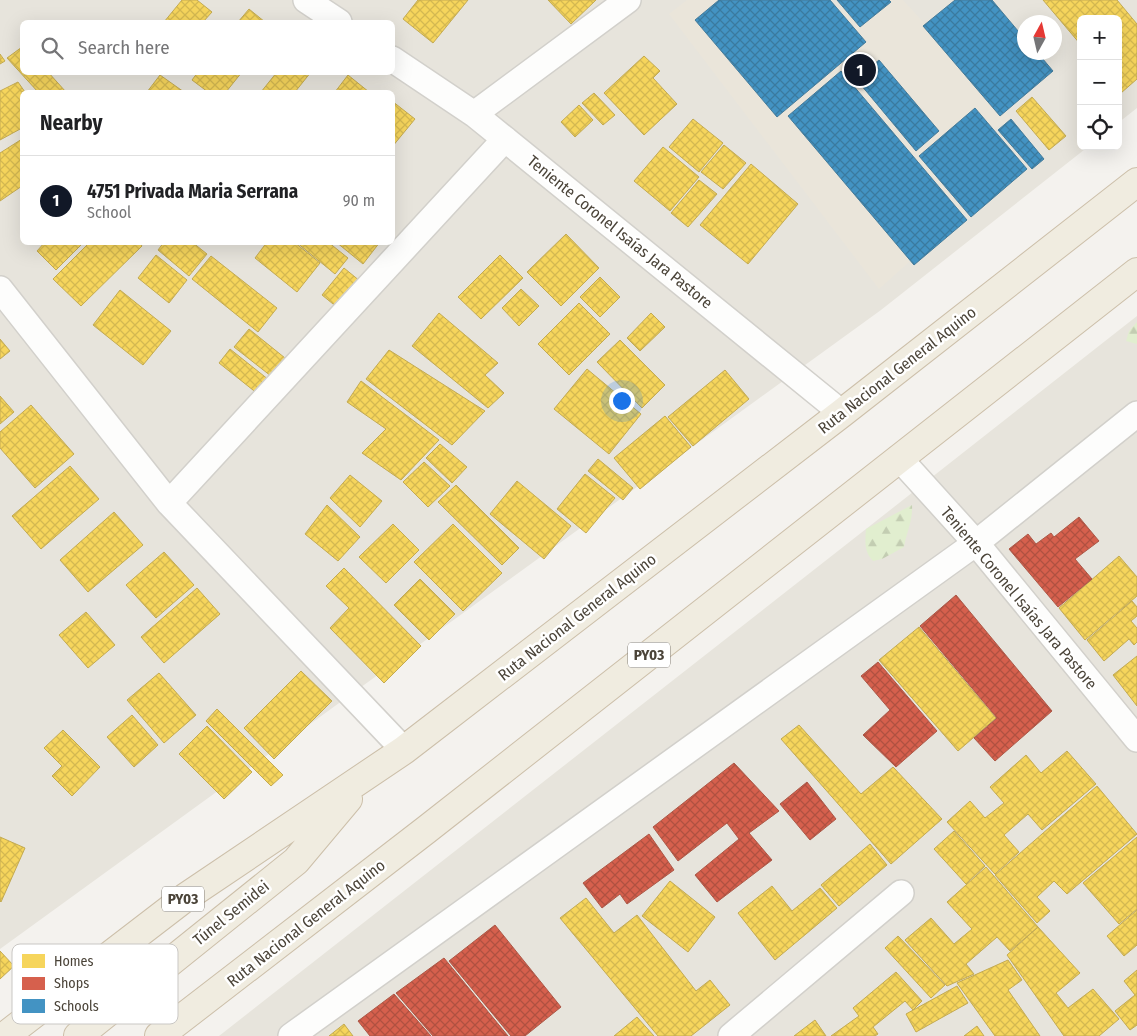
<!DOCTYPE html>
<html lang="en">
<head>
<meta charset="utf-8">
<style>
  :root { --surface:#fff; --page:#f2f2f2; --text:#202124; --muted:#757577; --line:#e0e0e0; --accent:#111827 }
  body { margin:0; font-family:"Fira Sans Condensed",sans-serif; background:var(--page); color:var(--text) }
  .controls { position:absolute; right:15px; top:15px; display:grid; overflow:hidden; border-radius:8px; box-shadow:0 5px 20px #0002 }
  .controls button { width:45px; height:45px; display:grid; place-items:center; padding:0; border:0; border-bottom:1px solid var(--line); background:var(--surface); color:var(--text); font:25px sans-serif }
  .compass { position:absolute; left:1017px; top:15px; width:45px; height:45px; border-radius:50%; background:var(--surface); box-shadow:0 5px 20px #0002; rotate:8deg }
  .you { position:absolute; left:621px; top:400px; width:18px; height:18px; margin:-12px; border:4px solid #fff; border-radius:50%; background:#1a73e8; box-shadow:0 0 0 8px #1a73e833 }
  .badge { display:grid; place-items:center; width:32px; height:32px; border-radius:50%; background:var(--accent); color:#fff; font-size:16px; font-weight:700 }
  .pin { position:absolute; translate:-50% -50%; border:2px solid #fff; box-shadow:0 1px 5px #0006 }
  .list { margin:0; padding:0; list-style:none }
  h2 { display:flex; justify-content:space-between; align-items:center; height:65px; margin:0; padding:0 20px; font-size:21px }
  h2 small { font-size:16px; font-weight:400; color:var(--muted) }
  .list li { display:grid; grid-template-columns:32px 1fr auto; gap:15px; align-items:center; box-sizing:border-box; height:90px; padding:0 20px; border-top:1px solid var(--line) }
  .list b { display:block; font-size:19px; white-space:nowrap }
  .list p { margin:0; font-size:16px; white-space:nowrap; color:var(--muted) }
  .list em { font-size:16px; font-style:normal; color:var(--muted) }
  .icon { flex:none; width:28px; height:28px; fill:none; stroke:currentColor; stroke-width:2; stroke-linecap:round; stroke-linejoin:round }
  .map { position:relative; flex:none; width:1137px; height:1036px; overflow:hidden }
  .search { position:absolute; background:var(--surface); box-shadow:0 5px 20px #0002; left:20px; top:20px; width:375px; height:55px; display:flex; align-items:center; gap:12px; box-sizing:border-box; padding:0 18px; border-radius:8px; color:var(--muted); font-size:19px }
  .panel { position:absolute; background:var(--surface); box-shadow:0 5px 20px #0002; left:20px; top:90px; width:375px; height:155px; border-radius:8px }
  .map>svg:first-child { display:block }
  .residential { fill:#e7e4dc; fill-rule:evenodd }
  .education { fill:#eae5da }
  .forest { fill:url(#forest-firs) }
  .homes { fill:url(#homes-cross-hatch); stroke:#c3aa52 }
  .shops { fill:url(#shops-cross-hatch); stroke:#ac5847 }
  .schools { fill:url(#schools-cross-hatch); stroke:#457b9a }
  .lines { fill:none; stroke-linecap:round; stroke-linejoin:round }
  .minor-casing { stroke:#d2d0cb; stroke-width:28 }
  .trunk-casing { stroke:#ccbfa9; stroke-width:30 }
  .minor { stroke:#fdfdfc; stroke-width:25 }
  .trunk { stroke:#f0ece0; stroke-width:28 }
  .labels { text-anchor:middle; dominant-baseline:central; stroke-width:5; stroke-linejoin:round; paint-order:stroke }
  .shield { fill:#fff; stroke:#817c74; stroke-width:1 }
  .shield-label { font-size:15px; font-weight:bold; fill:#4b4439 }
  .street-label { font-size:16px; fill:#4b4439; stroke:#fff }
  .key { fill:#fff; stroke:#c9c7c4; stroke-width:1 }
  .key-label { font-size:14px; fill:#4b4439 }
</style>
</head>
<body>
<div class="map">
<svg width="1137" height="1036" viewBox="0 0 1137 1036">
  <defs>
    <pattern id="forest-firs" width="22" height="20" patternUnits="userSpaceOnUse" patternTransform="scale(1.25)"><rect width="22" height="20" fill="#e1eecf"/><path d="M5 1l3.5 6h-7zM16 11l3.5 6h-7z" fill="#c3cdb2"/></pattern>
    <pattern id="homes-cross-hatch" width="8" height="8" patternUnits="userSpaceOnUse" patternTransform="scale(1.25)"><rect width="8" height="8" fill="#f6d55c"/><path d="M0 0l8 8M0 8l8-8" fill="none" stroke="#d4b851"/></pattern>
    <pattern id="shops-cross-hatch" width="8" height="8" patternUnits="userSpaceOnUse" patternTransform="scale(1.25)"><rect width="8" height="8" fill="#d6604d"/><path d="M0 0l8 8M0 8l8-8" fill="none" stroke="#b05141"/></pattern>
    <pattern id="schools-cross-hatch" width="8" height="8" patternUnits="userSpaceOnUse" patternTransform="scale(1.25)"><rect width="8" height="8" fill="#4393c3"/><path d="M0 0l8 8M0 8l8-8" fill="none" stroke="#3a7a9f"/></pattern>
  </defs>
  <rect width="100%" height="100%" fill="#f4f2ee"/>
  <path class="residential" d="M0,0H1137V108L1118,123V19H1081V146H1089L881,310L0,949ZM22,22H392V72H22ZM1024,22H1054V52H1024ZM22,92H392V242H22Z
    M1137,316V1036H219L866,529Z"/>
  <path class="education" d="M687,0H805L824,23L855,0H903L1012,119L954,152L986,193L879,289L669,14Z"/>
  <path class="forest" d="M1137,322V344L1126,341L1129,331Z
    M912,505C913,520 907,531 904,547L882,559L873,561C864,552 865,541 866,529Z"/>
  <path class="homes" d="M182,0H197L212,12L203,22H164Z
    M418,0H468L433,43L403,19Z
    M548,0H596L571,24Z
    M1043,0H1117L1137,24V79L1121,93L1118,89V19H1081V45Z
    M249,9L265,22H238Z
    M22,47V72H48L66,92H38L7,58Z
    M0,54L5,61L0,64Z
    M644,56L660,71L653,78L677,104L644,135L604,93Z
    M198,72H242L226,92H208L192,80Z
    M277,72H311L295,92H261Z
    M160,75L184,92H147Z
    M348,75L369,92H335Z
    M18,82L25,92H22V128L0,140V91Z
    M594,93L615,115L603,125L582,103Z
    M1032,97L1066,136L1049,150L1016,111Z
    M392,101L415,119L392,147Z
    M579,105L593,120L575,137L561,122Z
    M693,119L723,143L699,172L669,147Z
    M22,139V186L0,201V153Z
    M724,145L746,163L723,189L701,172Z
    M663,147L699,177L670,211L634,181Z
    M751,164L798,204L748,264L700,225Z
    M699,180L717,194L688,227L671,213Z
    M566,234L599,268L561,306L527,272Z
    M45,242H84L56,270L37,251Z
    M90,242H139L142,246L81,306L53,279Z
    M164,242H192L207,254L189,276L158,250Z
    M267,242H294L320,263L297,292L255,258Z
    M296,242H328L348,258L335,274Z
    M336,242H380L363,264Z
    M156,255L187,280L169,303L138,278Z
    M500,255L523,278L481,319L458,297Z
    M211,256L277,308L258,332L192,279Z
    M344,268L366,286L344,313L322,295Z
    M600,277L620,297L600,317L580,297Z
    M521,289L539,306L519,326L502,308Z
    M120,290L171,331L143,365L93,325Z
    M579,303L610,334L569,375L538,344Z
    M439,313L498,363L485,375L504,393L488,408L412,346Z
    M651,313L665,327L640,351L627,338Z
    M249,329L290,362L276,380L234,347Z
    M0,339L10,351L0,359Z
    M620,340L665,385L642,408L597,362Z
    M230,349L274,384L263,398L219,363Z
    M389,350L485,411L452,445L366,379Z
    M587,369L641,414L609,454L554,409Z
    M725,370L749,399L693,446L668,417Z
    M361,381L439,440L401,480L362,453L386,429L347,402Z
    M0,396L14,412L0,424Z
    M31,405L74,454L35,488L0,448V432Z
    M665,416L691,447L640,489L614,458Z
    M440,444L467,467L452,483L426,458Z
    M598,459L633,488L623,500L588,471Z
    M424,462L450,486L428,507L403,482Z
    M70,466L99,499L41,549L12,516Z
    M585,474L615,498L586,533L557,509Z
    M350,475L382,501L360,527L330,498Z
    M517,481L571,526L544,559L490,514Z
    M456,485L519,548L502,565L438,502Z
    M327,505L360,537L338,561L305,534Z
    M114,512L143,545L88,592L60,560Z
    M393,524L419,550L386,583L359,557Z
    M453,524L502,573L463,611L414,562Z
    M164,552L194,585L156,618L126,585Z
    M1119,556L1137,577V596L1085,640L1059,608Z
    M344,568L421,646L384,683L330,628L349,608L326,586Z
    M420,579L455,614L429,640L394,605Z
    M197,588L220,614L164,663L141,637Z
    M1132,601L1137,607V616L1131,621L1137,628V642L1134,645L1129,639L1104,661L1087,640Z
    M86,612L115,645L88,668L59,635Z
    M919,627L996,718L958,751L879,660Z
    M1137,656V706L1113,675Z
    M301,671L332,701L274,759L244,728Z
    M159,673L196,715L164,743L127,700Z
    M217,709L283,775L271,786L206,721Z
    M132,715L158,745L134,767L107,737Z
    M799,725L861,794L893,767L942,819L891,864L781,739Z
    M207,726L252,772L224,799L179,754Z
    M63,730L100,767L72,796L52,776L62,766L44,748Z
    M1067,751L1096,784L1042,830L1028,814L1004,835L1019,852L995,874L947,822L970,801L985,818L1004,803L990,787L1026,755L1041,773Z
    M1097,786L1137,834L1067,894L1054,881L1037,897L1050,911L1037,923L995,875Z
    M954,831L985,866L966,884L934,849Z
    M0,837L25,848L1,902L0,901Z
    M1137,837V909L1119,924L1083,883Z
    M870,844L887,865L839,906L821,885Z
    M986,867L1038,927L1010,951L997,937L966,964L974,974L947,986L905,940L931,918L954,944L972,929L947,902Z
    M670,881L715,917L688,952L642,916Z
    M772,886L792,911L820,888L837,908L775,960L738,913Z
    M586,898L614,933L637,915L696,991L710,980L730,1005L691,1036H658L560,918Z
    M1137,910V945L1124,956L1107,936Z
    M1038,927L1080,973L1056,993L1068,1008L1093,989L1119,1019L1099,1036H1064L1007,955Z
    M898,936L945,985L931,998L885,948Z
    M0,951L14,966L0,979Z
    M1008,960L1022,980L1008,990L1040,1036H995L957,983Z
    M1137,970V1025L1130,1030L1115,1011L1135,995L1124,981Z
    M896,972L922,1001L913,1010L905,1001L873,1027L878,1034L875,1036H831L859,1016L853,1008Z
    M957,986L968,1003L916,1032L906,1014Z
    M637,1017L654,1036H614Z
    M815,1020L826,1036H794Z
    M344,1024L353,1036H329Z
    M977,1026L984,1036H964Z"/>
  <path class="shops" d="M1079,517L1099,541L1075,559L1092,579L1058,607L1009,549L1028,534L1036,544L1051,533L1054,537Z
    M956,595L1052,711L995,761L974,738L997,718L920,626Z
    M878,662L937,731L896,767L863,735L890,710L861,676Z
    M734,763L779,811L749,833L772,860L717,902L695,875L739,839L727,823L678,861L653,827Z
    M807,782L836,819L810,840L780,804Z
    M649,834L674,870L627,904L620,894L602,908L583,883Z
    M495,925L561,1007L525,1036H511L449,961Z
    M444,958L508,1036H433L396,993Z
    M394,994L431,1036H370L358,1021Z"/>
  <path class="schools" d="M719,0H830L866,42L777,117L695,20Z
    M837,0H889L891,2L860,27Z
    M955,0H992L1024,38V52H1037L1053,71L1000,116L923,26Z
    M879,60L939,131L916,151L856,79Z
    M841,71L967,220L914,265L788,116Z
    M975,108L1027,169L971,217L919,156Z
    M1011,119L1044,159L1032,169L998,130Z"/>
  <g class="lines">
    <g class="minor-casing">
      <path id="minor" d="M306,0L339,22
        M392,59L474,114L842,413
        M474,114L628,0
        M0,289L169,503L404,750
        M899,458L976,543L1137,739
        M169,503L505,139
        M291,1036L976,543L1137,414
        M731,1036L901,893"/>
    </g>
    <g class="trunk-casing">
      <path id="trunk" d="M5,1036L186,897L404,750L842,413L1137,182
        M78,1036L296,861L348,799
        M159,1036L426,830L1137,272"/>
    </g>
    <use href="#minor" class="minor"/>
    <use href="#trunk" class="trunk"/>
  </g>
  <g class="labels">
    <g class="shield">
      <rect x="628" y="642.5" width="42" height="25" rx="4"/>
      <rect x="162" y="886.5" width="42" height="25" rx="4"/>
    </g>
    <g class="shield-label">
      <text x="649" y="655">PY03</text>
      <text x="183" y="899">PY03</text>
    </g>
    <g class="street-label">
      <text transform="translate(620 232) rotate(39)">Teniente Coronel Isaías Jara Pastore</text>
      <text transform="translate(897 370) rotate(-38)">Ruta Nacional General Aquino</text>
      <text transform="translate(1019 598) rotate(50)">Teniente Coronel Isaías Jara Pastore</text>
      <text transform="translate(577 617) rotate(-38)">Ruta Nacional General Aquino</text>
      <text transform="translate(231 913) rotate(-39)">Túnel Semidei</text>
      <text transform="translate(306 923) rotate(-38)">Ruta Nacional General Aquino</text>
    </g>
  </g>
  <rect x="12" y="944" width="166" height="80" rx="8" class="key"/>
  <rect x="22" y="954" width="23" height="14" fill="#f6d55c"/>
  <rect x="22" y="977" width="23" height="13" fill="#d6604d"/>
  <rect x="22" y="999" width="23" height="14" fill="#4393c3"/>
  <g class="key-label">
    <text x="54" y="966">Homes</text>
    <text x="54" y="988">Shops</text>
    <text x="54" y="1011">Schools</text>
  </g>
</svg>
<div class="controls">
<button>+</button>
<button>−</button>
<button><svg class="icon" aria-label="locate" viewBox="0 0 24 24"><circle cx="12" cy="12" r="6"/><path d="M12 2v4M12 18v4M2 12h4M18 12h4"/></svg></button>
</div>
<svg class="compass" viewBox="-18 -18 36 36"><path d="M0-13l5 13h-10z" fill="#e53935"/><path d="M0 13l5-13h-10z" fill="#757577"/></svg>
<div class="you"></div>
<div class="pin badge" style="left:860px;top:70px">1</div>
<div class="search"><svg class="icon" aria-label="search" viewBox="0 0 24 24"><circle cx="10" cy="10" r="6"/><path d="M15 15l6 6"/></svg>Search here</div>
<section class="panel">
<h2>Nearby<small></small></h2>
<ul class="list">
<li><span class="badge">1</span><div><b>4751 Privada Maria Serrana</b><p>School</p></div><em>90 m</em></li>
</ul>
</section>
</div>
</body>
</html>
